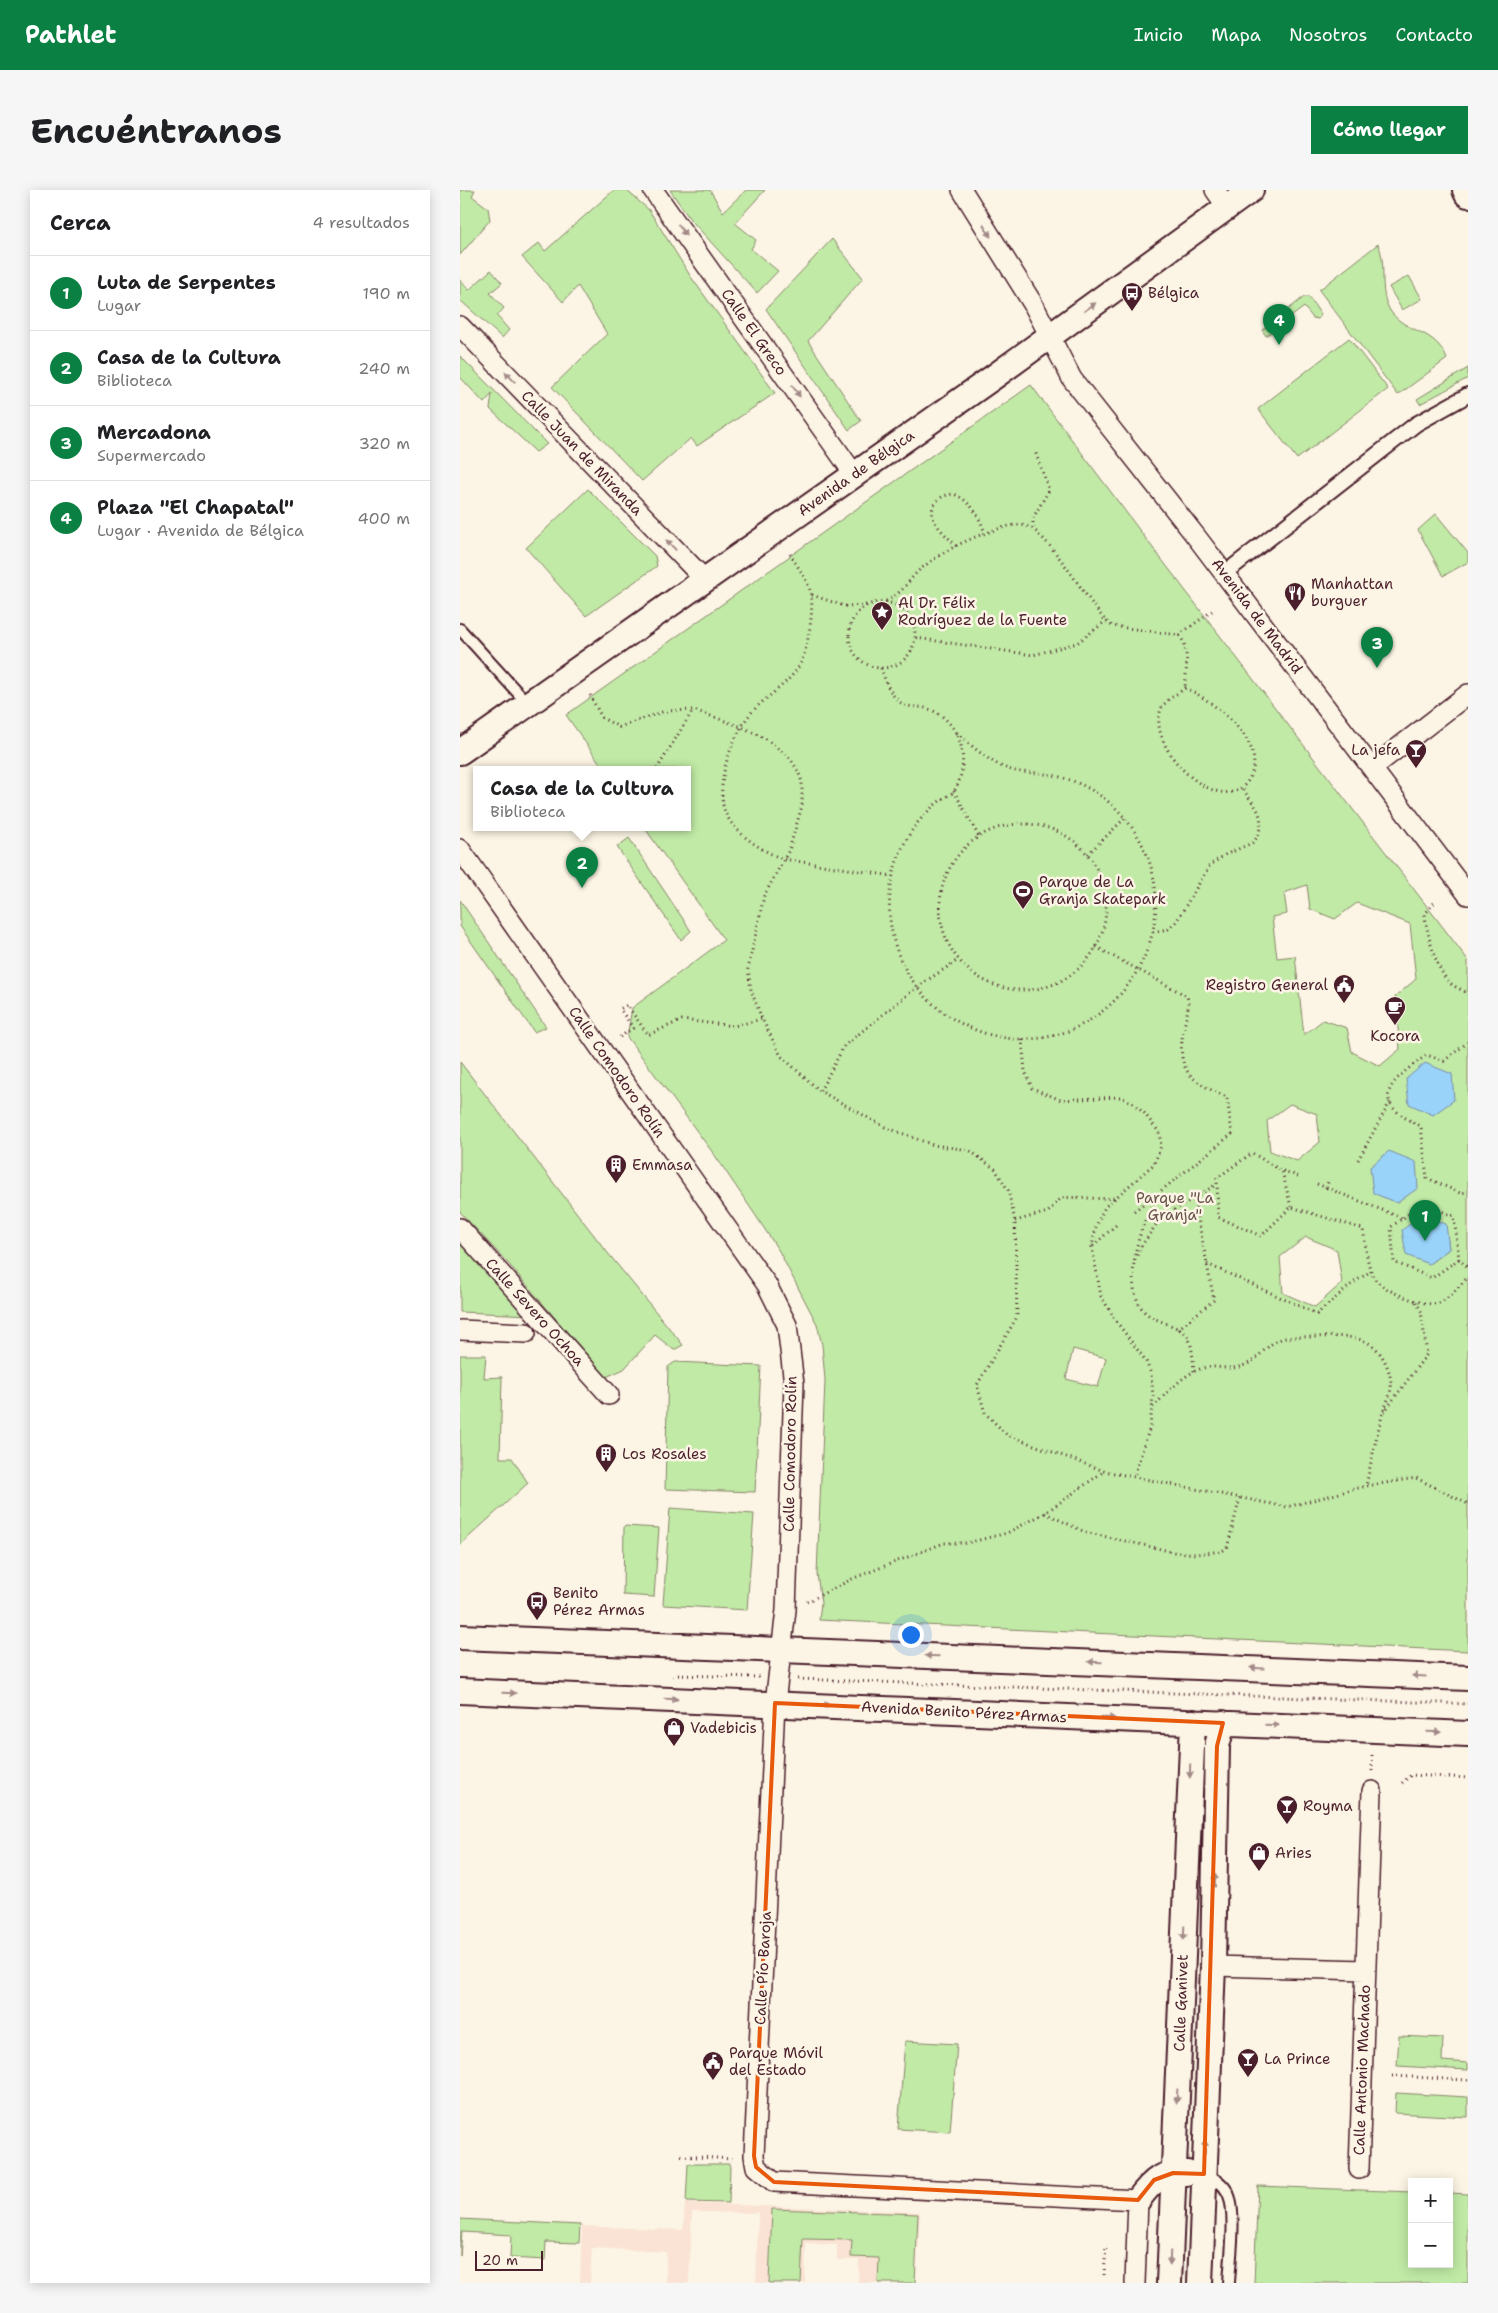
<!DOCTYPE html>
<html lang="es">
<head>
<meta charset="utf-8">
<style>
  :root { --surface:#fff; --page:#f6f6f6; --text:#202124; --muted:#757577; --line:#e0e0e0; --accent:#0b8043 }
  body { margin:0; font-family:"Shantell Sans",sans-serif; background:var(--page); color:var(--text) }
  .controls { position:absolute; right:15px; bottom:15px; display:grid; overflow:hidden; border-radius:0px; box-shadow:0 2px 12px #0003 }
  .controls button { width:45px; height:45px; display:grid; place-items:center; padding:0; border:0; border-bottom:1px solid var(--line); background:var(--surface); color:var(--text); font:25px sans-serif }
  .scale { position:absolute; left:15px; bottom:12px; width:68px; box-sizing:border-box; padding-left:5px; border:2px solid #4a1f2b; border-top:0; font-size:14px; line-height:18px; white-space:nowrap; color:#4a1f2b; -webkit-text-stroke:4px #fcf5e5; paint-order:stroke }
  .you { position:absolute; left:450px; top:1444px; width:18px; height:18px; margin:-12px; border:4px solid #fff; border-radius:50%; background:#1a73e8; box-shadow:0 0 0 8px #1a73e833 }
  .badge { display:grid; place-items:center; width:32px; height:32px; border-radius:50%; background:var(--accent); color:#fff; font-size:16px; font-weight:700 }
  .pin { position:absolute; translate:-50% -41px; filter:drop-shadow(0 1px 2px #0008) }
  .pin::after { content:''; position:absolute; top:26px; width:18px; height:15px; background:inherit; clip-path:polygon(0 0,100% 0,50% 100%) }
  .popup { position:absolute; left:13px; top:576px; width:218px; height:65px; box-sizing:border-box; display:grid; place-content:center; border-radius:0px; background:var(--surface); filter:drop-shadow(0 1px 4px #0005); font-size:16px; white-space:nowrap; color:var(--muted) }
  .popup b { font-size:19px; color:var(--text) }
  .popup::after { content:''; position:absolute; left:50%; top:100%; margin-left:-10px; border:10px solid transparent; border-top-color:var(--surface) }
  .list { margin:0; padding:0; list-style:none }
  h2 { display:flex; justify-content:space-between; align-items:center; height:65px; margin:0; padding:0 20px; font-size:21px }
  h2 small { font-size:16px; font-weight:400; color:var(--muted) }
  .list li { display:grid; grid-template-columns:32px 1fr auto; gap:15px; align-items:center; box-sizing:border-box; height:75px; padding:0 20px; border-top:1px solid var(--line) }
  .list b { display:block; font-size:19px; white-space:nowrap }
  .list p { margin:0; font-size:16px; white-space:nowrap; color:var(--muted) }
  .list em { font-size:16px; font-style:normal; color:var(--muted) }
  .map { position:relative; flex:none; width:1008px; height:2093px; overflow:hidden; border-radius:0px }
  header { display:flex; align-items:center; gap:30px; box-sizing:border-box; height:70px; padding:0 25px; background:var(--accent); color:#fff }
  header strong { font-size:24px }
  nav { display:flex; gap:28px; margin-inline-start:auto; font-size:18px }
  .intro { display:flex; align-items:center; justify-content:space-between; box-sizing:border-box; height:120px; padding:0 30px }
  h1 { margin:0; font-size:35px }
  .button { padding:12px 22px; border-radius:0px; background:var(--accent); color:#fff; font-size:18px; font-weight:700 }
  main { display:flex; gap:30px; padding:0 30px }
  aside { flex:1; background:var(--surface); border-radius:0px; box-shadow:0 2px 12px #0003 }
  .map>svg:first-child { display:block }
  .built { fill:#fae3d4 }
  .green { fill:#c1eaa6; stroke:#868468; fill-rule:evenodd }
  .water { fill:#99d3f9; stroke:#798ba7 }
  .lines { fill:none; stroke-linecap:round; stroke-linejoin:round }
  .service-casing { stroke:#4a1f2b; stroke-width:14 }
  .pedestrian-casing { stroke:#4a1f2b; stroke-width:18 }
  .minor-casing { stroke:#4a1f2b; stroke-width:22 }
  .tertiary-casing { stroke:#4a1f2b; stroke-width:28 }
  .secondary-casing { stroke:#4a1f2b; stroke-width:30 }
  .path { stroke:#4a1f2b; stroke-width:3; stroke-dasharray:1 4; stroke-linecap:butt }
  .service { stroke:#fcf5e5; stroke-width:10 }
  .pedestrian { stroke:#fcf5e5; stroke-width:14 }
  .minor { stroke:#fcf5e5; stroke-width:19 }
  .tertiary { stroke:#fcf5e5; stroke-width:24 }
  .secondary { stroke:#fcf5e5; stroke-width:26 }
  .oneway { fill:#a38a88 }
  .marked { fill:none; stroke:#e8590c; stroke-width:4; stroke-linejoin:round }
  .labels { text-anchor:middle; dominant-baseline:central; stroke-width:5; stroke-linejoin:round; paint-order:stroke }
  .poi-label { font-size:15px; fill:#4a1f2b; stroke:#fcf5e5; text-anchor:start }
  .street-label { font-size:15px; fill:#4a1f2b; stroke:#fcf5e5 }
  .park-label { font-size:15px; fill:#68524a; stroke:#fcf5e5 }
</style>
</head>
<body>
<header>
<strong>Pathlet</strong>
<nav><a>Inicio</a><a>Mapa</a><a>Nosotros</a><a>Contacto</a></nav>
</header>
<div class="intro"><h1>Encuéntranos</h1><a class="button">Cómo llegar</a></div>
<main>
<aside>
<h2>Cerca<small>4 resultados</small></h2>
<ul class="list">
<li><span class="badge">1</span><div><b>Luta de Serpentes</b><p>Lugar</p></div><em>190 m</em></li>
<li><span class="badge">2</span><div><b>Casa de la Cultura</b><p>Biblioteca</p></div><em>240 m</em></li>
<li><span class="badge">3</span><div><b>Mercadona</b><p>Supermercado</p></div><em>320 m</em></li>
<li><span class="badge">4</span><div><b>Plaza &quot;El Chapatal&quot;</b><p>Lugar · Avenida de Bélgica</p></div><em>400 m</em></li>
</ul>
</aside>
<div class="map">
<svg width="1008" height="2093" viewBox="0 0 1008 2093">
  <rect width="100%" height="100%" fill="#fcf5e5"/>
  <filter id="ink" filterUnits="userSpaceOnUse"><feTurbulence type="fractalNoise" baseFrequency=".02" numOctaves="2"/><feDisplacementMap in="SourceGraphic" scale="10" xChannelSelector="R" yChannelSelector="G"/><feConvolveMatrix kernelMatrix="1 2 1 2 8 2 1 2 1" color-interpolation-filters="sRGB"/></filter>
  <g filter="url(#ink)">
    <path class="built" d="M225,2013L460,2022L457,2093L458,2024L312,2019L309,2093H296L298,2023L232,2022L229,2093H206V2062L132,2058L130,2093H120L122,2036L223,2040Z
      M342,2049L392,2050L419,2068L418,2093H398L399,2070H377V2055L346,2054L345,2093H341Z"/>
    <path class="green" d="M0,0H15L12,6L28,18L30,30L0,65Z
      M154,0H166L189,20L231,87L315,203L237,256L231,248L182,291L92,197L147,144L118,96L103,112L62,67L79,53L85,61Z
      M210,0H250L263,22L286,0H305L275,33L296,50L291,59L318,81L297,103L230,29Z
      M372,49L403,88L348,151L401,231L389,240L306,119Z
      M918,54C928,76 917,101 931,122C947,144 975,138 987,169L938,205L859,100Z
      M31,80L42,93L30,103L44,118L37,126L49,140L42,148L0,110V90L9,100Z
      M949,86L962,109L942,120L929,97Z
      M844,107H849L861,125L858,129L853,128L844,117L806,146L802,140Z
      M889,148L928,199L837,269L798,219Z
      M0,166L87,254L76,262L30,219L32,204L24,213L0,187Z
      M1008,178V188L960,214L957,209Z
      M571,195L686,349L1008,770V1461L359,1430L361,1413L357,1384L365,1190L362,1155L357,1134L319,1061L296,1026L256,967L167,847L172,818L264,750L184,637H227V579H144L106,525ZM847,695L850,719L875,729L897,713L950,734L956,789L935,807L940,859L920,876L892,862L887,838L863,830L844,845L835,766L817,768L812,727L827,724L824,703ZM830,914L857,924L860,952L837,971L810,961L807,931ZM985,1034L989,1059L969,1074ZM846,1047L877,1060L882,1093L855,1117L823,1103L820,1067ZM613,1159L646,1168L638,1197L606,1189Z
      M128,299L195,366L197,376L126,426L66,358Z
      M976,324L1008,363V372L983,386L958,340Z
      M169,648L231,741L221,750L157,657Z
      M0,710L86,837L74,842L0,736Z
      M0,872L147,1062L223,1155L214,1160L195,1145L164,1179L146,1187L46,1071L0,1022Z
      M0,1049L72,1125L0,1122Z
      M0,1165H26L24,1188L42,1187L40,1268H52L68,1293L0,1355Z
      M215,1172L301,1176L295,1302L205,1299L208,1177Z
      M210,1318L294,1324L287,1420L203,1415Z
      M164,1336L199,1338L194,1407L163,1405Z
      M939,1846L983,1848L982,1871L1008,1873V1880L937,1876Z
      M445,1851L497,1854L490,1942L438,1939Z
      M936,1903L1008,1907V1927L935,1923Z
      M228,1974H270L269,2013L226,2012Z
      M798,1996L952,2002V2074H989V2003L1008,2004V2093H794Z
      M312,2019L458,2024L455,2093H418L419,2068L391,2067L392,2050L343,2049L341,2093H309Z
      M0,2029L120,2035L119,2053L86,2052L85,2070L50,2068L51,2045L2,2042L0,2066Z"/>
    <path class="water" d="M965,873L992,884L994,910L973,925L949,914L946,889Z
      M929,961L956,972L958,998L937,1013L913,1003L910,977Z
      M962,1025L986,1034L989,1059L969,1074L946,1065L942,1040Z"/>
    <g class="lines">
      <g class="service-casing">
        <path id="service" d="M0,439L68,514
          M745,1985C755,1988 763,1993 768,2003C777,2022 770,2071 769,2093"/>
      </g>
      <g class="pedestrian-casing">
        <path id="pedestrian" d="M774,376L956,234L1008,205"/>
      </g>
      <g class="minor-casing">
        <path id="minor" d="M193,0L394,284
          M502,0L573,114L612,189L738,349L1008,705
          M755,0L767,17
          M0,136L245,390
          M912,578L1008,504
          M0,659L307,1095L327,1135L334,1194L326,1420L315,1513L294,1966L296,1977L314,1992L678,2010L675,2093
          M0,1038L149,1205
          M0,1140L66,1143
          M753,1776L905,1780
          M899,1979L912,1601"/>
      </g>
      <g class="tertiary-casing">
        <path id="tertiary" d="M0,562L535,186L791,0
          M0,1447L1008,1488
          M0,1501L1008,1544
          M678,2010C693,1990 701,1982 727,1983
          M709,2093L733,1532
          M740,2093L753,1776L757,1556L763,1533"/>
      </g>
      <g class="secondary-casing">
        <path id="secondary" d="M1006,0L1008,4"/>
      </g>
      <path class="path" d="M573,338V328L589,300L575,261
        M496,356C486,344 463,328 476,312C481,306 486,305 494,304C512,312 519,326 525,343
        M330,364C337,376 348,390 351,404C354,420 348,457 341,472C332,492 306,506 291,523C272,546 252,598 267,626C277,645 304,662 323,669L433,686
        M352,405L384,416L406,415
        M426,411C443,404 449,388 462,378C482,362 505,350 529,342C539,338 555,333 566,336C587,341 628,412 646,431L652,436L719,445C730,458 726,482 725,498
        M389 445a33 33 0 1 1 66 0a33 33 0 1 1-66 0Z
        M719,445L752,421
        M456,448L573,465L617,453L646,431
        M421,478C425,490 430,505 441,513C448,518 457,516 465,518C485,523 500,542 502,562C504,573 501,592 494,601C491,605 485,607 481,610C473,616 466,623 459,631C427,670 420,729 443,775C458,804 482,826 513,839C641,891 753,733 664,627C644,604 616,588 585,584C575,582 564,583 555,581C533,576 513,557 496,542
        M725,498C745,506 779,533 788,552C794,563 796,573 791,585C768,638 681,558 702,517C706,510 719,503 725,498Z
        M130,505L142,528L159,537L205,521L234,520L282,537L306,549L330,568L338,581L342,592V616L329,660L304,706L288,779L291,800L302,829L321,866L360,901L425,937L473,955L509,960L535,979L548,1000L555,1031L557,1127L517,1195L525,1223L547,1245L644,1281L827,1317L906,1296L956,1288L1008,1314
        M197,579L233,520
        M494,601L519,647
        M480 717a83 83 0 1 1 166 0a83 83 0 1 1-166 0Z
        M628,664L665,628
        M974,713L965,724C966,741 976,778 988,791C992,796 1002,800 1008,803
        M693,742L708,739L716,732L750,675L765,665L794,652C809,627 796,618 782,598
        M636,757L727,806C730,817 726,827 724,837C715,881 730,891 767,907L772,944L702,1000C682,1025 660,1091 683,1120C692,1132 722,1135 728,1147C733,1157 733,1172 734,1182
        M160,847L173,838L160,819L167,815L188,845L222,830L274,836L302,829
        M562,849L565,881L572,898L601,910L661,907L671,912L684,923L699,942L701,956L694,974L645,1017L636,1036L632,1057L641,1106L656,1131L686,1171L691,1184L693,1206L690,1237L674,1286
        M1008,852L984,871L967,865C931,890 905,911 961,936L967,988L1000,1003L1008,1002
        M360,901L384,856L457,797L498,770
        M898,970L930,912
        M823,981L838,986
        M857,994L942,1028
        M866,998L869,989
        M831,1017L822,981L792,963L757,988L758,1027L801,1046L831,1017L903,1039C906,1054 906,1076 915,1089C922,1100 965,1118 979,1113C989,1109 1000,1095 1008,1087
        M674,1021L698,1003
        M555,1031L588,1022L601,1008C619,1006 636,1010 654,1008
        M633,1056L656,1035
        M999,1069L972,1088L934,1072L931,1037L962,1014L994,1026L999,1069L1008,1078
        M675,1070L682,1055L700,1029L757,994
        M747,1074L857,1124L893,1093L911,1081
        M718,1139L754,1110L734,1008
        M693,1217C708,1202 729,1177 751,1177C762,1177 774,1180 785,1175C799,1170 806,1154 821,1149C832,1146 845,1147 855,1147C889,1146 917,1143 929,1182C935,1202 927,1208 922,1226C916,1248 911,1272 906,1296
        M924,1222L967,1164L961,1121L955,1110
        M585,1323L625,1342L714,1362L737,1364L762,1361L767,1358L780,1308
        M347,1412L394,1388L484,1353H507L547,1343L585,1323L643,1282
        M213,1485L299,1487
        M338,1489L1008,1514
        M912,1581V1562
        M942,1593L951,1585L1008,1588
        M932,1886L1008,1890
        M221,1966L273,1969
        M644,2085L646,2056"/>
      <use href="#service" class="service"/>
      <use href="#pedestrian" class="pedestrian"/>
      <use href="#minor" class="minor"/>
      <use href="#tertiary" class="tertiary"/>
      <use href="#secondary" class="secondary"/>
    </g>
    <defs><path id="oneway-solid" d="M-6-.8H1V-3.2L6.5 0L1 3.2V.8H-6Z" transform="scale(1.25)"/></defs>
    <g class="oneway">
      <use href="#oneway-solid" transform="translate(222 40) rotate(55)"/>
      <use href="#oneway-solid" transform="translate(527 41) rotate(58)"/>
      <use href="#oneway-solid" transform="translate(630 117) rotate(-36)"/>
      <use href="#oneway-solid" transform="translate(50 187) rotate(-134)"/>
      <use href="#oneway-solid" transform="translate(336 201) rotate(55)"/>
      <use href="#oneway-solid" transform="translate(211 355) rotate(-134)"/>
      <use href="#oneway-solid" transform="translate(472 1466) rotate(-178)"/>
      <use href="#oneway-solid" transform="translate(635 1472) rotate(-178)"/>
      <use href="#oneway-solid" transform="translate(797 1478) rotate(-177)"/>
      <use href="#oneway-solid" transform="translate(959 1486) rotate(-177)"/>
      <use href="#oneway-solid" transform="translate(49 1503) rotate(2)"/>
      <use href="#oneway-solid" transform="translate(211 1509) rotate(2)"/>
      <use href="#oneway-solid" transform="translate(363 1515) rotate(3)"/>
      <use href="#oneway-solid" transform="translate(648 1528) rotate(3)"/>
      <use href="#oneway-solid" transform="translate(812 1535) rotate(2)"/>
      <use href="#oneway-solid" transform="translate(974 1542) rotate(2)"/>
      <use href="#oneway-solid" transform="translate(730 1581) rotate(92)"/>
      <use href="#oneway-solid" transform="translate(755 1690) rotate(-89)"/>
      <use href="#oneway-solid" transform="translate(724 1743) rotate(92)"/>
      <use href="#oneway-solid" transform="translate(717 1906) rotate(93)"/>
      <use href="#oneway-solid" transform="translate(745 1957) rotate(-88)"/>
      <use href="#oneway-solid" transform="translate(710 2068) rotate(92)"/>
    </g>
  </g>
  <path class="marked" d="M315,1513L763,1533L757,1556L744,1984L713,1983L694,1990L678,2010L314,1992L296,1977L294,1966Z"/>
  <defs>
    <g id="bus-pin" transform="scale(1.125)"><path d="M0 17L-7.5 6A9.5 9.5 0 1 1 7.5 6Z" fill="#4a1f2b" stroke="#fcf5e5"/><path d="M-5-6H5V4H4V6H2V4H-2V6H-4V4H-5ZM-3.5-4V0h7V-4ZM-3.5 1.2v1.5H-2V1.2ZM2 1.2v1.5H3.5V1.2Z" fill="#fff"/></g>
    <g id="restaurant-pin" transform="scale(1.125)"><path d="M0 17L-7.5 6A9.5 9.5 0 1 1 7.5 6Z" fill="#4a1f2b" stroke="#fcf5e5"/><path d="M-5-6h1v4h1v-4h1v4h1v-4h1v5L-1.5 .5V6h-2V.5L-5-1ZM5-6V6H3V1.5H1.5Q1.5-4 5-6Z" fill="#fff"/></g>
    <g id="sight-pin" transform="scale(1.125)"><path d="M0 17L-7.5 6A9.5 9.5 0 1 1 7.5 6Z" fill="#4a1f2b" stroke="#fcf5e5"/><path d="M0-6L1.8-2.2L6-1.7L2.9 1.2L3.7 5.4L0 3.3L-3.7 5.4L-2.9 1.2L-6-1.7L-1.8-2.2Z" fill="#fff"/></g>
    <g id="bar-pin" transform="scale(1.125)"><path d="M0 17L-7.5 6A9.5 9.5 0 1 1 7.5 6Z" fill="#4a1f2b" stroke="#fcf5e5"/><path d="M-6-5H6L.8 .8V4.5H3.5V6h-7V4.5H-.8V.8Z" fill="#fff"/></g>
    <g id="stadium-pin" transform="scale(1.125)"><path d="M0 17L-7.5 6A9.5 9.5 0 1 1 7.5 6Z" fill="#4a1f2b" stroke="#fcf5e5"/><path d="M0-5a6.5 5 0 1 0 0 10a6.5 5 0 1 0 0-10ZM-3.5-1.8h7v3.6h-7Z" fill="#fff"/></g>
    <g id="civic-pin" transform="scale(1.125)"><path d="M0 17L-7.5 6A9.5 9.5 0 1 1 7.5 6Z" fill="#4a1f2b" stroke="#fcf5e5"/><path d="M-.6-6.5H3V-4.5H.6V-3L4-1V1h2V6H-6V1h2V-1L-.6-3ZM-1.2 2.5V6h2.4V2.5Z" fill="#fff"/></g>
    <g id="cafe-pin" transform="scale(1.125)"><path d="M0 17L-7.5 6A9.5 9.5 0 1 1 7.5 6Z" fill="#4a1f2b" stroke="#fcf5e5"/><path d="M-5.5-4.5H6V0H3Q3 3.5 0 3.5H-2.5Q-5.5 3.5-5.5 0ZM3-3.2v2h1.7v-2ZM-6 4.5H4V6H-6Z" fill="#fff"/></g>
    <g id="building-pin" transform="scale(1.125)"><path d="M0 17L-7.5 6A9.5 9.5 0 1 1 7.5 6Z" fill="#4a1f2b" stroke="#fcf5e5"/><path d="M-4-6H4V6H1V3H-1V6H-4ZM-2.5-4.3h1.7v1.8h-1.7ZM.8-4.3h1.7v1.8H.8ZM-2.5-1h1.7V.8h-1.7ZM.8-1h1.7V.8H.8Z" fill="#fff"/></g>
    <g id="shop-pin" transform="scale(1.125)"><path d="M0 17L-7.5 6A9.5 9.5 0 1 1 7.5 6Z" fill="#4a1f2b" stroke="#fcf5e5"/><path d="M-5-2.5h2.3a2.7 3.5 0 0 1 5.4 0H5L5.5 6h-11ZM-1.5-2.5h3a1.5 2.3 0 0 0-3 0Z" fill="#fff"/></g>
  </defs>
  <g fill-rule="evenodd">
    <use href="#bus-pin" x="672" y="103"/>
    <use href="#restaurant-pin" x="835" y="403"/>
    <use href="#sight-pin" x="422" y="422"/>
    <use href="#bar-pin" x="956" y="560"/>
    <use href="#stadium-pin" x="563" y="701"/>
    <use href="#civic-pin" x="884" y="795"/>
    <use href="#cafe-pin" x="935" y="817"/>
    <use href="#building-pin" x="156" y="975"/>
    <use href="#building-pin" x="146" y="1264"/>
    <use href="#bus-pin" x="77" y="1412"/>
    <use href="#shop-pin" x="214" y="1538"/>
    <use href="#bar-pin" x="827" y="1616"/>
    <use href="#shop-pin" x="799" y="1663"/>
    <use href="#bar-pin" x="788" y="1869"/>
    <use href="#civic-pin" x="253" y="1872"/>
  </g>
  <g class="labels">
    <g class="poi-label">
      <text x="688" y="103">Bélgica</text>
      <text x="851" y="394">Manhattan<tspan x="851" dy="17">burguer</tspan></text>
      <text x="438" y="413">Al Dr. Félix<tspan x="438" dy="17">Rodríguez de la Fuente</tspan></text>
      <text x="940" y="560" text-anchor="end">La jefa</text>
      <text x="579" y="692">Parque de La<tspan x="579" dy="17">Granja Skatepark</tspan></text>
      <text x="868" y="795" text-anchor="end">Registro General</text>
      <text x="935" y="846" text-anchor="middle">Kocora</text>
      <text x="172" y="975">Emmasa</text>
      <text x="162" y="1264">Los Rosales</text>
      <text x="93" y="1403">Benito<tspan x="93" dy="17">Pérez Armas</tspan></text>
      <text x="230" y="1538">Vadebicis</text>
      <text x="843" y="1616">Royma</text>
      <text x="815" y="1663">Aries</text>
      <text x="269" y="1863">Parque Móvil<tspan x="269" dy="17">del Estado</tspan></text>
      <text x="804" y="1869">La Prince</text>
    </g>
    <g class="street-label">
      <text transform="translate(294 142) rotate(55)">Calle El Greco</text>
      <text transform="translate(122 263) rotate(46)">Calle Juan de Miranda</text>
      <text transform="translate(396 283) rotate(-35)">Avenida de Bélgica</text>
      <text transform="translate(797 426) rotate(53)">Avenida de Madrid</text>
      <text transform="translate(157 882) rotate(55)">Calle Comodoro Rolín</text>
      <text transform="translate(75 1122) rotate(48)">Calle Severo Ochoa</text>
      <text transform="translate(330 1264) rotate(-89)">Calle Comodoro Rolín</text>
      <text transform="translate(504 1522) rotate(3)">Avenida Benito Pérez Armas</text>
      <text transform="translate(303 1778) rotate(-87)">Calle Pío Baroja</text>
      <text transform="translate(721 1813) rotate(-88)">Calle Ganivet</text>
      <text transform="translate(902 1880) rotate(-88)">Calle Antonio Machado</text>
    </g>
    <g class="park-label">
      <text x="715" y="1008">Parque "La<tspan x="715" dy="17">Granja"</tspan></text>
    </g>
  </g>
</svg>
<div class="controls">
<button>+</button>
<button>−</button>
</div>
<div class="scale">20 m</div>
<div class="you"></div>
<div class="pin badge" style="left:965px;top:1051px">1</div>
<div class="pin badge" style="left:122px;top:698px">2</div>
<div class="popup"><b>Casa de la Cultura</b>Biblioteca</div>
<div class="pin badge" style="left:917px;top:478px">3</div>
<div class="pin badge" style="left:819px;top:155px">4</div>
</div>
</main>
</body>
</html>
